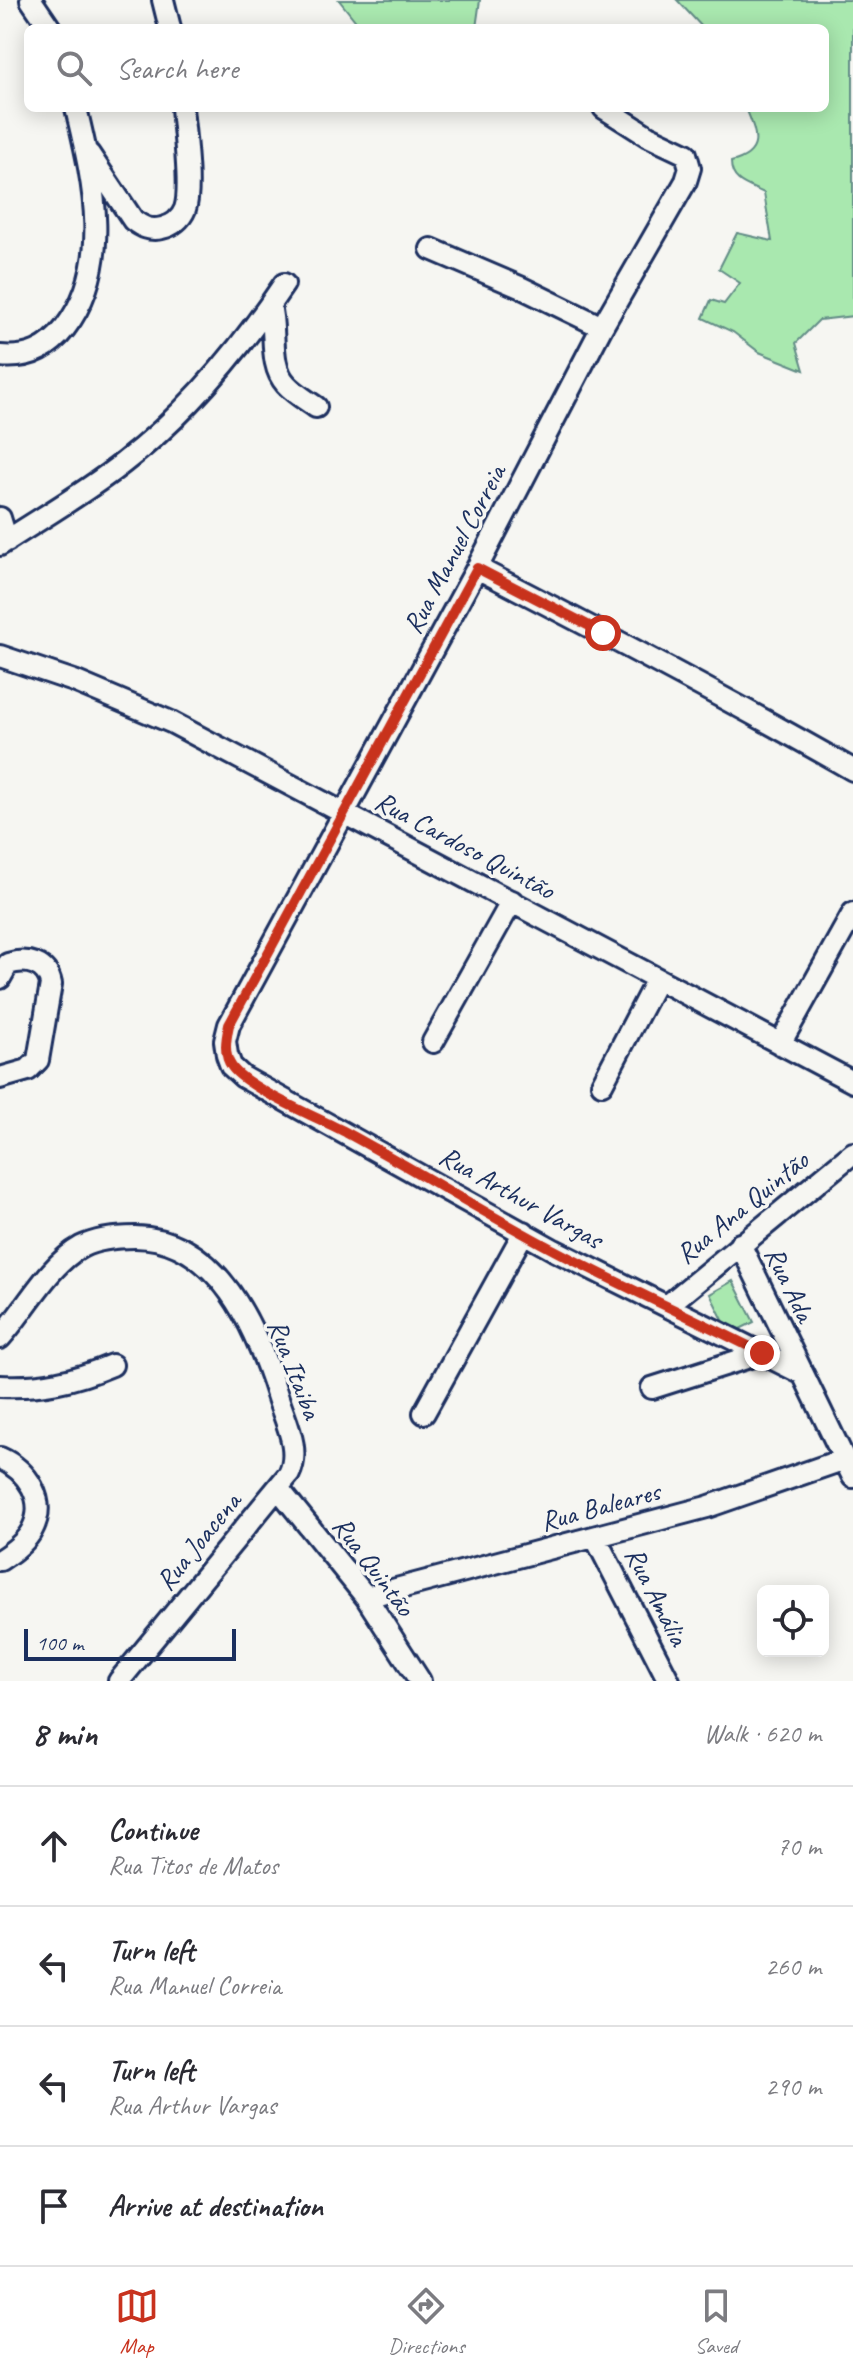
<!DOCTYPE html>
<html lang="en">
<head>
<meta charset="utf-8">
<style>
  :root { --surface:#fff; --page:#f2f2f3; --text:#2b2b33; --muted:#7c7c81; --line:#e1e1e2; --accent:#c8321e }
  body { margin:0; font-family:Caveat,sans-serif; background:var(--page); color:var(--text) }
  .controls { position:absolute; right:24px; bottom:24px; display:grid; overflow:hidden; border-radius:12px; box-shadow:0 4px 20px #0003 }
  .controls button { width:72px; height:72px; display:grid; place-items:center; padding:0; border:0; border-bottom:2px solid var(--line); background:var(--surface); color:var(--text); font:40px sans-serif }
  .scale { position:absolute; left:24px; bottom:20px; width:212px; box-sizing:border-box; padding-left:8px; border:4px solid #1b2f5e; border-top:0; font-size:22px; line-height:28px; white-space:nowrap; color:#1b2f5e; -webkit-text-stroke:6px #f6f6f2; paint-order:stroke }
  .stop { position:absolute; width:24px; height:24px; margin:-18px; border:6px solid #c8321e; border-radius:50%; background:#fff }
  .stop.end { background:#c8321e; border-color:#fff; box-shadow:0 2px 8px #0008 }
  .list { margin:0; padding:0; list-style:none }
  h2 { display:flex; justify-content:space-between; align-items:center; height:104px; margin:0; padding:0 32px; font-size:34px }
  h2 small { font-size:26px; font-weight:400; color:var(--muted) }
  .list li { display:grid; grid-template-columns:52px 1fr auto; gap:24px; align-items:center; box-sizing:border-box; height:120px; padding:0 32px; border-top:2px solid var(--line) }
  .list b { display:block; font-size:30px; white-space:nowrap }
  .list p { margin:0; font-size:26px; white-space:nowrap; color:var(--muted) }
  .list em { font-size:26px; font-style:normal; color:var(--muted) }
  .icon { flex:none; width:44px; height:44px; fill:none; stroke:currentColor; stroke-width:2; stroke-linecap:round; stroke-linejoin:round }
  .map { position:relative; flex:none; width:853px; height:1681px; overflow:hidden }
  .search { position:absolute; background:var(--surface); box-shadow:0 4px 20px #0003; left:24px; right:24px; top:24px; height:88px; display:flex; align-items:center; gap:20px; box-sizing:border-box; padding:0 28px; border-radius:12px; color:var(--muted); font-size:30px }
  .sheet { height:584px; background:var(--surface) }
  nav { display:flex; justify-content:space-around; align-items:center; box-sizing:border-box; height:112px; border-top:2px solid var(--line); background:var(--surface); font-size:22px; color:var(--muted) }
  nav a { display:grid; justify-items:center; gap:4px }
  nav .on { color:var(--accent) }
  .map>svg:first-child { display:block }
  .green { fill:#a9e8af; stroke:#628c86; stroke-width:2 }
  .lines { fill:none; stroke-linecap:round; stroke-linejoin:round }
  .minor-casing { stroke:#1b2f5e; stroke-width:26 }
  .minor { stroke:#f6f6f2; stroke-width:20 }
  .route { stroke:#c8321e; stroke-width:10 }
  .labels { text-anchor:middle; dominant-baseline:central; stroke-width:7; stroke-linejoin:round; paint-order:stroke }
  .street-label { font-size:28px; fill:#1b2f5e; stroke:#f6f6f2 }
</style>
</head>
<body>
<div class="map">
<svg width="853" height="1681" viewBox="0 0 853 1681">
  <rect width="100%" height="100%" fill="#f6f6f2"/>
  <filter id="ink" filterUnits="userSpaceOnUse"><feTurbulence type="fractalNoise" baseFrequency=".0125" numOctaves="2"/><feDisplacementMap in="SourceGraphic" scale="16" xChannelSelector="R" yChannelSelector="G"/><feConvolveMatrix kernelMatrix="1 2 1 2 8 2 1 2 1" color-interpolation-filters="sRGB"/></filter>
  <g filter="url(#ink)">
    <path class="green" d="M339,0H480L476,28H356L358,24Z
      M677,0H853V316L819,320L796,343L804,370L759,352L733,332L703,318L711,300L724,304L740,283L719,269L737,233L772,241L764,193C747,185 731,182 731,162C766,153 756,133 746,108H825V28H703Z
      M733,1281L754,1322L730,1334L710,1294Z"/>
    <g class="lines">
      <g class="minor-casing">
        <path id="minor" d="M31,0L50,28
          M163,0L170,28
          M604,108L648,136L686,154L690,168L686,181L602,327L477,568L229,1025L225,1041L227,1055L231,1066L243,1077L554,1250L801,1373
          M89,154L133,220C142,227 150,231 162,228C172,226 181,219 185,209C192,189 184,131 182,108
          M431,249L522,288L602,327
          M270,306C277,331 268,364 286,384C294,393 306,400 316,407
          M0,356C27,359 48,350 65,328C114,264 93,181 76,108
          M0,518L7,541
          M0,545C41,518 85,493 123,463C188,413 239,351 284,284
          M477,568C603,633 729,699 853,770
          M0,656L74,681L171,722L853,1082
          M0,978L8,964C27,958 47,963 51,984L38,1060L28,1070L0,1078
          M433,1042L512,901
          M780,1044L853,913
          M602,1084L657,979
          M740,1244L853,1477
          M668,1305L853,1153
          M0,1338C25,1311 48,1265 81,1247C97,1239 117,1237 135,1237C219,1238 257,1330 278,1398C286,1423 301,1450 289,1474L119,1681
          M0,1386C41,1388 74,1381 112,1365
          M652,1388L762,1353
          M424,1413L524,1232
          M0,1458C27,1470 48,1500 32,1530C26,1542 11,1553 0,1560
          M278,1488L366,1597L420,1681
          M595,1537L669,1681
          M366,1597L707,1507L845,1459"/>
      </g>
      <use href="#minor" class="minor"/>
    </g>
  </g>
  <g class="lines" filter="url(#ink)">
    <path class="route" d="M603,633L477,568L229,1025C226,1039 223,1055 232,1067C248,1089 321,1119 347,1133C417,1171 484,1213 554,1250C622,1286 693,1318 762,1353"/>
  </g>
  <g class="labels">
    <g class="street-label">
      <text transform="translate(454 549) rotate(-62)">Rua Manuel Correia</text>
      <text transform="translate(465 845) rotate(28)">Rua Cardoso Quintão</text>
      <text transform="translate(521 1197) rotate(29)">Rua Arthur Vargas</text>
      <text transform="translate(742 1207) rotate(-39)">Rua Ana Quintão</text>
      <text transform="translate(790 1284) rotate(64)">Rua Ada</text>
      <text transform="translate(295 1369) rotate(69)">Rua Itaiba</text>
      <text transform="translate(600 1506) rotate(-15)">Rua Baleares</text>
      <text transform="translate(198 1541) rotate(-51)">Rua Joacena</text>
      <text transform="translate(374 1566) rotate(53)">Rua Quintão</text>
      <text transform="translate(657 1596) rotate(63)">Rua Amália</text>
    </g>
  </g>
</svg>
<div class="controls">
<button><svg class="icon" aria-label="locate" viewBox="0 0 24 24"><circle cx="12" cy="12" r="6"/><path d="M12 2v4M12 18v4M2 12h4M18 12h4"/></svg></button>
</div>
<div class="scale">100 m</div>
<div class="stop" style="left:603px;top:633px"></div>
<div class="stop end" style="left:762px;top:1353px"></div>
<div class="search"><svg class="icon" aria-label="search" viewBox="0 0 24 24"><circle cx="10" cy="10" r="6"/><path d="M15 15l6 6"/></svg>Search here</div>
</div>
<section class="sheet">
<h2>8 min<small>Walk · 620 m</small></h2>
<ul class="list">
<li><svg class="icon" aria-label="ahead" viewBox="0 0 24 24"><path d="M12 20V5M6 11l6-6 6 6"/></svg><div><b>Continue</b><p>Rua Titos de Matos</p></div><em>70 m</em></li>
<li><svg class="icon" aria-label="left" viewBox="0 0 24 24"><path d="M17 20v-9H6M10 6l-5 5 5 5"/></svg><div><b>Turn left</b><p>Rua Manuel Correia</p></div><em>260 m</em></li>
<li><svg class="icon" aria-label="left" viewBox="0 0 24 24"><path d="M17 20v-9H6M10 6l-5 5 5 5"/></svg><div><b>Turn left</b><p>Rua Arthur Vargas</p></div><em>290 m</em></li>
<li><svg class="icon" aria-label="arrive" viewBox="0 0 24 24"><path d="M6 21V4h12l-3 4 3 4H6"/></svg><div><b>Arrive at destination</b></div></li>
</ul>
</section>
<nav>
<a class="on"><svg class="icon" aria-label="map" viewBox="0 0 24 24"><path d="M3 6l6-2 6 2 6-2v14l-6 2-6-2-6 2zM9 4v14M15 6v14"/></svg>Map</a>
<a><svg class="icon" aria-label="directions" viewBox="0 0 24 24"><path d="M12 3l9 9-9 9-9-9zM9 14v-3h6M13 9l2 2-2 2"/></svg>Directions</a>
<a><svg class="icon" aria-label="saved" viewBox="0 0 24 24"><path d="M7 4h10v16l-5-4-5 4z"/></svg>Saved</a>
</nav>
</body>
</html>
